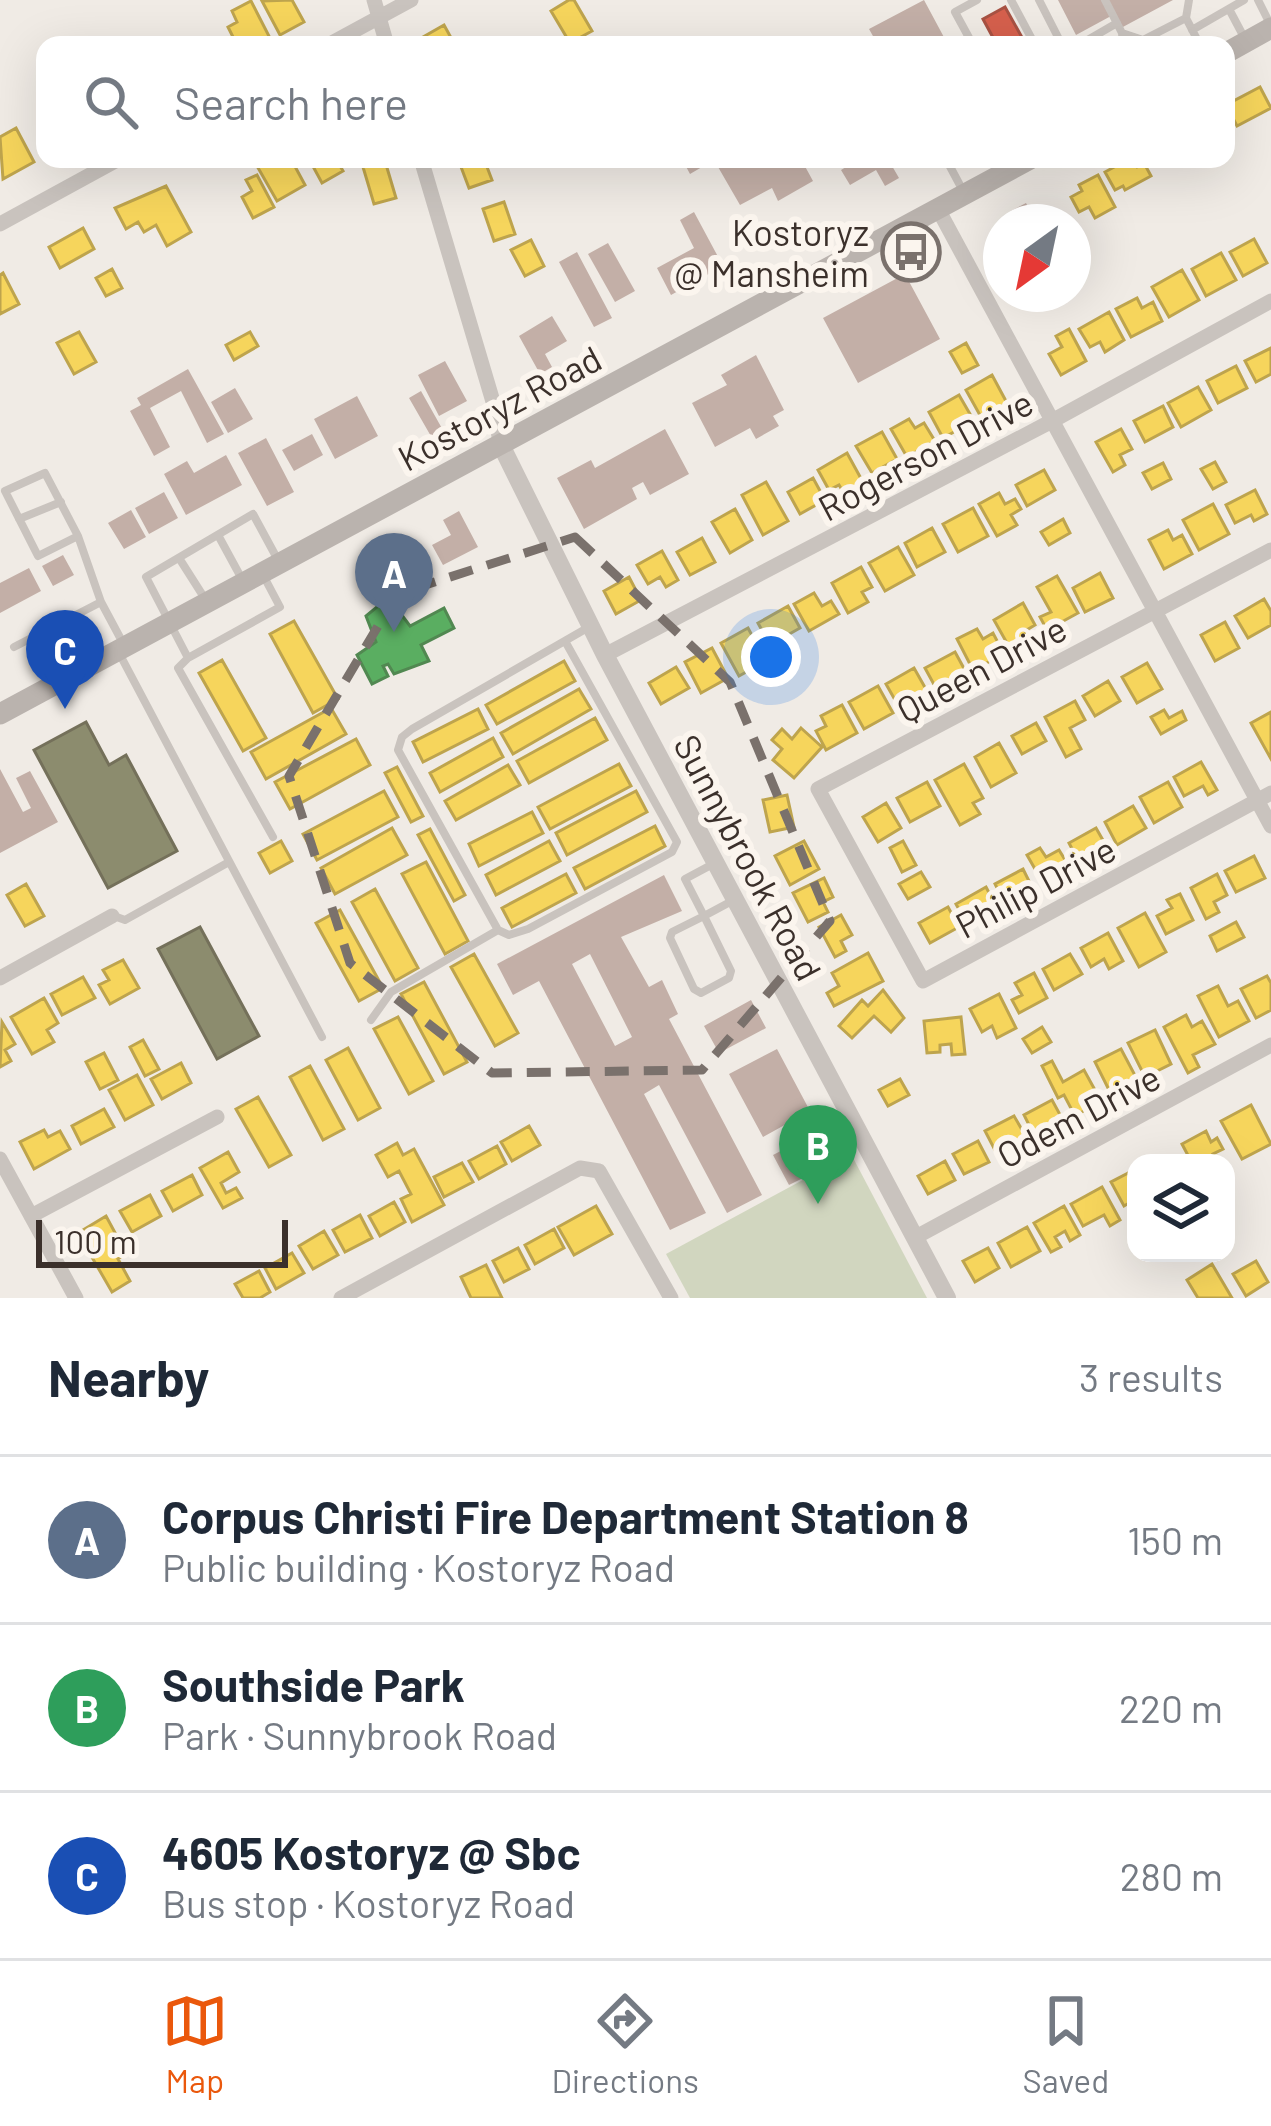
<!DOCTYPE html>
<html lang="en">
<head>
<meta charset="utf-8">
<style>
  :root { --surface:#fff; --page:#f6f6f7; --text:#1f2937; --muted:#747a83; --line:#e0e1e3; --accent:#ea580c }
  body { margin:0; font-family:Barlow,sans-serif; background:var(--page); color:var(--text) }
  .controls { position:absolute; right:36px; bottom:36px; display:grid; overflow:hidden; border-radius:24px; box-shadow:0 12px 48px #0002 }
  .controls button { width:108px; height:108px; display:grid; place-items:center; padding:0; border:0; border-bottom:3px solid var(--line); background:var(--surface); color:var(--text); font:60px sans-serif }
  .compass { position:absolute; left:983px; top:204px; width:108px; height:108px; border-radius:50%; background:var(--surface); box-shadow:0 12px 48px #0002; rotate:213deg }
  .scale { position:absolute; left:36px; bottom:30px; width:252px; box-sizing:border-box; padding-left:12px; border:6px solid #3b302b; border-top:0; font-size:33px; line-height:42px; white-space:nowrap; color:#3b302b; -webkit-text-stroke:9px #fbf5ee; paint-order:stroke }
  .you { position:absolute; left:771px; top:657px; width:42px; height:42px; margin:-30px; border:9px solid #fff; border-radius:50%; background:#1a73e8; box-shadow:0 0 0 18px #1a73e833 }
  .badge { display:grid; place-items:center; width:78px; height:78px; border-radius:50%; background:var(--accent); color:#fff; font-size:39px; font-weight:700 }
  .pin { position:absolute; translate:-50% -99px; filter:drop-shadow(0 3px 6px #0008) }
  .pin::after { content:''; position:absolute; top:63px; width:42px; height:36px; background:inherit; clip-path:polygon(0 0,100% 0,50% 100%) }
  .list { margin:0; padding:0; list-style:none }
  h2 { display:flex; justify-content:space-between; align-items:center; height:156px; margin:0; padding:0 48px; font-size:51px }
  h2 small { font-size:39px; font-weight:400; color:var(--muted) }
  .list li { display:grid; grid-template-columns:78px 1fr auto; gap:36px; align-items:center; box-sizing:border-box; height:168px; padding:0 48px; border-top:3px solid var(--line) }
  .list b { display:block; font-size:45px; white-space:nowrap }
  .list p { margin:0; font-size:39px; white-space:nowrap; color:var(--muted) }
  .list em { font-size:39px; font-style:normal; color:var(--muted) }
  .icon { flex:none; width:66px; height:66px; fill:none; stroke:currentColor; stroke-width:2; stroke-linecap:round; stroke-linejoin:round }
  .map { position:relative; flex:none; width:1271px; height:1298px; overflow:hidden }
  .search { position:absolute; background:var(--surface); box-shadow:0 12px 48px #0002; left:36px; right:36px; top:36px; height:132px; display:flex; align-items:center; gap:30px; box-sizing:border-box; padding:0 42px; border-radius:24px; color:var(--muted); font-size:45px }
  .sheet { height:660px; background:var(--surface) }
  nav { display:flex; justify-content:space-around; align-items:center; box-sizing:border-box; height:168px; border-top:3px solid var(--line); background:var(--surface); font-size:33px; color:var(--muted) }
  nav a { display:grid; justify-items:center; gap:6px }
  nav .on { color:var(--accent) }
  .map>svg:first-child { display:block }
  .green { fill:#d1d6bf }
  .homes { fill:#f6d55c; stroke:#bea44d; stroke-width:3 }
  .shops { fill:#d6604d; stroke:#a85243; stroke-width:3 }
  .public { fill:#5aae61; stroke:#518851; stroke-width:3 }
  .industry { fill:#8c8c6e; stroke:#74705a; stroke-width:3 }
  .building { fill:#c3afa7; fill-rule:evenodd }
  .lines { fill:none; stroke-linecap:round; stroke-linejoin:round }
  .service { stroke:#c9c3be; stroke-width:8 }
  .minor { stroke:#c9c3be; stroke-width:15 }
  .tertiary { stroke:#c9c3be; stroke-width:18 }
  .secondary { stroke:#bab3ae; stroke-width:21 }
  .marked { fill:none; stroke:#7a716c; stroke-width:9; stroke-dasharray:24 15; stroke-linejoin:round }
  .labels { text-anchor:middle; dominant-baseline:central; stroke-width:12; stroke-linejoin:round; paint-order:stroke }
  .poi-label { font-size:36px; fill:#3b302b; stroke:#fbf5ee; text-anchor:end }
  .street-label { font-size:36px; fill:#3b302b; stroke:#fbf5ee }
</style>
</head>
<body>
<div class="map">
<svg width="1271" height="1298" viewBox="0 0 1271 1298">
  <rect width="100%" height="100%" fill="#f0ebe5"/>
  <path class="green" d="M851,1154L927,1298H690L666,1254Z"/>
  <path class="homes" d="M292,0L304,22L280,35L262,1Z
    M569,0H574L592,31L570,43L551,11Z
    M251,1L272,42L268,45H237L228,27L237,22L232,11Z
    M444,25L455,45H428L423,37Z
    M1260,87L1271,108L1237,126L1226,105Z
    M16,128L34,162L3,179L0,137Z
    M253,159H291L305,185L277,201Z
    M309,159H336L343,171L322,183Z
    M484,159L492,180L469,188L461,167Z
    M1129,159L1137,167L1144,163L1151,176L1125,190L1123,186L1115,190L1105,172Z
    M385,161L396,198L374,204L363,167Z
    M257,175L274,207L253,218L242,197L252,191L246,180Z
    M1098,175L1115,207L1095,218L1089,207L1079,212L1071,197L1082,191L1079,185Z
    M166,186L191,232L167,246L156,225L144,232L138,222L126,229L115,208Z
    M504,202L515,234L494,241L483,209Z
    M83,228L94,249L60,268L49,247Z
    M1254,239L1267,263L1243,276L1230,252Z
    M531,240L544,266L525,276L511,250Z
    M1221,253L1236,280L1206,296L1192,269Z
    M112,269L122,288L106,296L96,278Z
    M1182,270L1199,300L1169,317L1152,287Z
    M3,273L19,304L0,314V275Z
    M1137,298L1142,308L1153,302L1162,321L1131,337L1116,309Z
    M1109,312L1124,340L1105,352L1100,342L1090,347L1079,329Z
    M1069,329L1086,361L1061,375L1049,354L1062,347L1056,336Z
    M79,332L96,362L74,374L57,343Z
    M250,332L258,346L234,360L226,345Z
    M966,343L978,365L962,373L950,352Z
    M1271,348V374L1256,382L1245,361Z
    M1236,366L1247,388L1218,403L1207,381Z
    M992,375L1007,403L981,417L966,390Z
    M1198,387L1211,410L1181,427L1168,403Z
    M959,395L974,421L943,438L929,412Z
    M1163,406L1173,427L1145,442L1134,421Z
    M909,419L915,428L924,423L935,441L907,457L891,429Z
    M1121,429L1132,449L1120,455L1125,465L1113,472L1096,442Z
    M882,432L897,459L872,473L856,446Z
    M847,453L864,484L845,495L839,485L829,490L818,470Z
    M1215,462L1226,482L1213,489L1201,469Z
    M1163,463L1171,479L1152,489L1143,473Z
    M1044,470L1055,490L1027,506L1016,485Z
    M813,478L825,500L800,514L788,492Z
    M766,482L788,521L763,535L742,495Z
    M1255,490L1267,514L1254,521L1251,515L1235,523L1226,505Z
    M999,493L1005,504L1015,499L1021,509L1011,515L1017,525L997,536L979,504Z
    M1213,504L1229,534L1199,550L1183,520Z
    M973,508L988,536L958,552L943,524Z
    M735,509L752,540L730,553L712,522Z
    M1063,519L1070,533L1049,545L1041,532Z
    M932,528L945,552L917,567L905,543Z
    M1168,530L1173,540L1182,535L1192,554L1164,569L1149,540Z
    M702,538L715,562L690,575L677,552Z
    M898,547L914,575L885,591L869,563Z
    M662,551L678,580L666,587L660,577L648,584L637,565Z
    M861,567L872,587L862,592L868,602L848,613L832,583Z
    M1100,573L1113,598L1085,612L1073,588Z
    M1057,576L1078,613L1047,630L1040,617L1051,612L1037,587Z
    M629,577L641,600L616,614L604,591Z
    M814,593L822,606L831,601L839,614L809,631L794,604Z
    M1264,599L1271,611V625L1248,638L1235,616Z
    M1023,603L1035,625L1025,631L1031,641L1012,652L994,620Z
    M788,606L800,628L770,645L758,623Z
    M294,621L338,699L313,713L270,634Z
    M1225,622L1239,648L1215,661L1201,635Z
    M748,628L766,661L739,676L721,643Z
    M977,629L983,639L993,633L1004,654L973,670L957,639Z
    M712,648L728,678L701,693L685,662Z
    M955,652L967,674L937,690L925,668Z
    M222,660L266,738L243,751L199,673Z
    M564,661L575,681L497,724L486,705Z
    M1147,663L1162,689L1137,703L1122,677Z
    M676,667L689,688L661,704L649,683Z
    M914,668L927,691L899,707L886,684Z
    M1108,681L1120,701L1095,716L1083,696Z
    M878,686L893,713L864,729L849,702Z
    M579,689L591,709L513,754L501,733Z
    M1075,701L1085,720L1070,728L1081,749L1066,757L1045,717Z
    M842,705L857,733L826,750L816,731L826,726L821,716Z
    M331,708L346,734L266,779L251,752Z
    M478,709L488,729L423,762L413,742Z
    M1164,710L1169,718L1182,711L1186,720L1161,734L1151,717Z
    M1271,712V759L1251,723Z
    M595,718L607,740L529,783L517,761Z
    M1036,723L1046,741L1022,754L1012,736Z
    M801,728L822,747L794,778L773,760L782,749L772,740L782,729L792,739Z
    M493,738L503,757L440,792L430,773Z
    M356,739L370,765L290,809L275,782Z
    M999,743L1016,773L991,787L975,757Z
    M1201,762L1217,790L1208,795L1203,786L1184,796L1174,777Z
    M619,764L631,786L550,829L538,807Z
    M964,764L983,798L973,803L980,814L960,825L935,780Z
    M508,765L520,785L456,820L445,801Z
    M397,767L423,816L411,822L385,773Z
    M927,782L940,806L910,822L897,798Z
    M1168,782L1182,807L1154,823L1140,797Z
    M384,791L398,817L317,860L303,834Z
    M636,791L647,812L567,855L556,833Z
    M787,795L794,827L770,832L763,800Z
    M886,803L901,828L878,842L863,817Z
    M1133,806L1146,828L1117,845L1105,822Z
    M532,812L543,833L479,866L469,844Z
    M655,826L665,846L585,889L574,868Z
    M392,828L407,855L335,894L321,868Z
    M1096,828L1108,849L1080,864L1069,843Z
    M430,829L465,895L454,901L418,835Z
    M281,841L292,861L270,873L259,853Z
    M549,841L560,861L496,895L486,875Z
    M804,841L819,869L790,885L775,856Z
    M903,841L916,865L902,872L890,848Z
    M1040,848L1046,857L1059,850L1070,868L1043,883L1027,855Z
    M1254,856L1265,878L1236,892L1225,871Z
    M426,862L468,941L445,954L402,874Z
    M1023,869L1033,889L1005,904L995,884Z
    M921,872L930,887L908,899L899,884Z
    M566,874L576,893L512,927L502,908Z
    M1217,874L1227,895L1214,902L1219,912L1206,919L1191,888Z
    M824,878L833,897L823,902L828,912L808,922L793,893Z
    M26,884L44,916L25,926L7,895Z
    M986,887L997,908L967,924L956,904Z
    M375,889L418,968L395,981L352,902Z
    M1180,894L1193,920L1166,934L1157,916L1172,908L1167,900Z
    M948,907L959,927L930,943L919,923Z
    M340,910L383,988L359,1001L316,923Z
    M1145,913L1166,952L1139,967L1118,928Z
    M841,915L852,935L841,941L846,951L835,957L819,927Z
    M1236,922L1244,937L1217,951L1210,936Z
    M1108,933L1123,961L1109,969L1104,959L1091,967L1081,948Z
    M868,953L883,981L834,1006L827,993L839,986L832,973Z
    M474,954L518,1033L495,1046L451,967Z
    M1070,954L1082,974L1054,990L1043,969Z
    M123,960L139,988L110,1004L99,985L109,980L103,970Z
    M1034,973L1047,998L1019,1013L1012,1000L1022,995L1015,983Z
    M1267,976L1271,983V1010L1256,1018L1241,989Z
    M83,977L95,998L62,1015L51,994Z
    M424,982L467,1062L444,1074L401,994Z
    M1218,986L1228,1006L1238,1001L1249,1021L1219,1037L1198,996Z
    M883,990L904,1018L891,1032L874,1016L852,1038L839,1026L862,1000L868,1006Z
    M999,994L1016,1028L997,1038L992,1026L982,1032L970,1009Z
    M44,998L58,1023L47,1030L54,1042L32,1054L11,1017Z
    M1186,1015L1192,1027L1202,1021L1215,1044L1193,1055L1199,1067L1188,1073L1164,1027Z
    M398,1017L433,1081L409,1094L374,1029Z
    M961,1017L965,1054L952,1055L951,1044L940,1045V1052L927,1053L924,1021Z
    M2,1022L15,1044L5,1050L11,1061L0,1067Z
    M1042,1027L1051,1042L1032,1053L1023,1039Z
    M1155,1030L1171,1064L1145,1077L1128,1043Z
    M143,1040L159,1069L145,1076L130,1047Z
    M348,1048L380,1108L358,1120L326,1060Z
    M1121,1049L1138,1081L1111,1094L1095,1062Z
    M104,1053L118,1080L100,1089L86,1062Z
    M1052,1061L1063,1082L1084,1070L1101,1101L1075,1116L1064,1095L1058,1098L1042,1066Z
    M181,1063L191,1083L162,1099L151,1079Z
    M310,1066L344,1129L323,1140L290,1077Z
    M137,1075L153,1105L125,1120L109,1090Z
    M900,1079L909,1095L888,1106L879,1090Z
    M258,1097L291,1155L269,1167L236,1109Z
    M1052,1100L1064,1122L1035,1137L1024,1115Z
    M1251,1105L1271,1144L1242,1159L1221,1121Z
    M104,1109L114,1127L81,1144L72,1126Z
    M1014,1116L1028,1140L998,1156L985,1131Z
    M529,1126L540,1145L512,1161L501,1142Z
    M44,1130L48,1137L60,1131L70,1149L34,1169L20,1142Z
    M1206,1131L1211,1142L1217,1138L1223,1149L1213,1154L1218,1163H1192L1182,1144Z
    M978,1141L989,1162L964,1174L953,1154Z
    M397,1143L403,1155L414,1149L444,1205L412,1222L401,1199L411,1194L399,1171L388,1177L376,1155Z
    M497,1146L506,1164L479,1179L469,1161Z
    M228,1152L239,1172L221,1183L226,1193L236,1188L242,1198L223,1208L200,1168Z
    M945,1161L955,1180L928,1194L918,1176Z
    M462,1163L473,1182L444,1197L434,1177Z
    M1136,1169V1199L1124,1206L1111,1182Z
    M192,1175L202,1195L173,1211L162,1191Z
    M1102,1187L1120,1220L1110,1226L1104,1215L1083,1226L1071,1204Z
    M150,1195L161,1216L132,1232L120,1211Z
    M394,1202L405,1222L380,1236L369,1216Z
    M596,1206L612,1234L574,1255L558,1227Z
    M1064,1206L1080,1235L1070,1241L1065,1231L1055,1237L1061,1247L1051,1252L1034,1223Z
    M360,1215L372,1238L345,1252L333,1230Z
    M106,1216L126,1253L118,1259L130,1281L112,1292L78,1233Z
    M1027,1227L1040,1251L1011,1267L998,1243Z
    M554,1229L564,1248L535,1264L525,1245Z
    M324,1231L338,1255L313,1269L299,1246Z
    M518,1248L529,1269L504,1282L493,1261Z
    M988,1248L999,1268L975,1282L963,1261Z
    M292,1253L304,1273L276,1289L265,1268Z
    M1256,1261L1268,1282L1246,1296L1233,1274Z
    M1212,1264L1232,1298H1198L1187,1280Z
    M486,1265L502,1298H471L461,1277Z
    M259,1271L270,1292L260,1298H243L235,1284Z"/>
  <path class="shops" d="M1005,7L1024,41L1018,45H997L983,19Z"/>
  <path class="public" d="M392,602L410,626L444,608L454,628L421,645L429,661L394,674L388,664L383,666L388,676L372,684L357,655L376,642L366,616L378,606Z"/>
  <path class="industry" d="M86,722L109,765L126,755L177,851L108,888L34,750Z
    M200,927L259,1036L217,1059L158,949Z"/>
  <path class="building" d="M924,0L946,41L939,45H878L869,29Z
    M1058,0H1103L1111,16L1076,35Z
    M1106,0H1173L1121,28Z
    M682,159H801L813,181L778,201L772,188L740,205L714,160L690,174Z
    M848,159H888L899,178L885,186L876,170L850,185L841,170L851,164Z
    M1026,203L1033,217L1051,208L1059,222H1017L1011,211Z
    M694,212L723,266L671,295L657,268L694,248L680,220Z
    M608,243L635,291L615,302L588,254Z
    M577,252L612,318L594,327L559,262Z
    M905,274L940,339L858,383L823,318Z
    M552,316L567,341L545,354L552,367L540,374L519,336Z
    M756,355L784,410L773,416L779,426L756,439L750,428L715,447L692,403L727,385L721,375Z
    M445,361L467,401L439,416L418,375Z
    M188,369L224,434L207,443L181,391L150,408L170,447L154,456L130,411L141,405L137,398Z
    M235,388L253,419L228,433L211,402Z
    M421,391L444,432L432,438L409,398Z
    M357,396L378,436L335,459L314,419Z
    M665,429L689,474L650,495L643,482L632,488L637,499L584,529L557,478L591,460L595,468Z
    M312,434L323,455L294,471L282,450Z
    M266,438L294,492L267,506L238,453Z
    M226,455L242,485L186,515L164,474L187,461L194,473Z
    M164,492L178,518L149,534L135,508Z
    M131,510L146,537L124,549L108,523Z
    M459,511L478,547L443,565L432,545L451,535L443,520Z
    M63,555L74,575L53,586L42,566Z
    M29,568L41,591L0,613V583Z
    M0,769L23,812L31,808L16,778L30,771L58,822L0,853Z
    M664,875L682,911L621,937L649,987L662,980L678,1014L669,1019L762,1195L727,1213L659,1085L644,1094L706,1213L670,1230L539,981L513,995L497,964ZM590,954L632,1037L615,1046L572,964Z
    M751,1000L766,1028L719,1053L704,1026Z
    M777,1049L810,1111L763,1137L729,1074Z
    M821,1130L837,1161L789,1185L773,1155Z"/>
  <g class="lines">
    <path class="service" d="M1011,0L1035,45
      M1039,0L1062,45
      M1105,0L1122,33L1123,45
      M1258,0L1271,26
      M1229,9L1246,41
      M1186,18L1189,0
      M1192,30L1244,0
      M1122,33L1143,40L1186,18L1200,45
      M973,45L955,12L977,0
      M1079,45L1117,23
      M946,159L962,189
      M19,519L61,502
      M218,535L243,581
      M78,536L45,473L5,491L38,556L78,536L101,602
      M179,558L207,602
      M262,573L280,607L188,658L146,577L253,514L279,562
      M59,624L81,668
      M565,641L677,842L672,852L528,929L509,935L498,930L398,750L402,737L412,729L589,627
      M14,647L101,602L124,645
      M118,651L322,1037
      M188,658L178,668L273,837
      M713,864L685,879L704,916L732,901
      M114,916L125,920L229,862
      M704,916L731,971L729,978L701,993L694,989L670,938L672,932Z
      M371,1020L391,992L498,930"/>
    <path class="minor" d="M374,0L387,45
      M328,45L411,0
      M421,159L494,405L500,443
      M938,209L1271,826
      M0,224L119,159
      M1271,550L818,789L923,981L1271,793
      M605,655L1052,421L1271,301
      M0,978L112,916
      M0,1159L76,1298
      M31,1216L217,1117
      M914,1238L1271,1045
      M341,1298L580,1168L599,1171L671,1298"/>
    <path class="tertiary" d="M500,443L605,655L947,1298"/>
    <path class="secondary" d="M1226,53L1271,28
      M0,714L1030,159"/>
  </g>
  <path class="marked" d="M575,537L730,682L830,921L702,1070L492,1073L350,963L289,776L397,594Z"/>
  <defs>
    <g id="bus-ring" transform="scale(3)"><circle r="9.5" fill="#fbf5ee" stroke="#7a716c" stroke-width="1.5"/><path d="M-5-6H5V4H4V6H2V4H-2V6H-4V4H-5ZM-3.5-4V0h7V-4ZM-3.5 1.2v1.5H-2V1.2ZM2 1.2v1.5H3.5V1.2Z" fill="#7a716c"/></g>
  </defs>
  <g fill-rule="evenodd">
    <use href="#bus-ring" x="911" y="252"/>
  </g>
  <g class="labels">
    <g class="poi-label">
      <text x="869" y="231">Kostoryz<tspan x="869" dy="41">@ Mansheim</tspan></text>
    </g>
    <g class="street-label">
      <text transform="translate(499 407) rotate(-28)">Kostoryz Road</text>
      <text transform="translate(925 454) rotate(-28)">Rogerson Drive</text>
      <text transform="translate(981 668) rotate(-28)">Queen Drive</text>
      <text transform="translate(749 857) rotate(62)">Sunnybrook Road</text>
      <text transform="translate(1035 886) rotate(-28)">Philip Drive</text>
      <text transform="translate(1078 1115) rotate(-28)">Odem Drive</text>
    </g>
  </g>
</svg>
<div class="controls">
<button><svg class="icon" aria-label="layers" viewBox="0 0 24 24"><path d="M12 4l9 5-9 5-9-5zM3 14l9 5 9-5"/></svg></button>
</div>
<svg class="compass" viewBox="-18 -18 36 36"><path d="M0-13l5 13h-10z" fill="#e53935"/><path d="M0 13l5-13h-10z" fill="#747a83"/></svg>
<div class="scale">100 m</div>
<div class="you"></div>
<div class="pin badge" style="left:394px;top:632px;background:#5c6f8a">A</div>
<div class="pin badge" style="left:818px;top:1204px;background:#2e9e5b">B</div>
<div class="pin badge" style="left:65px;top:709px;background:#1a4fb4">C</div>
<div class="search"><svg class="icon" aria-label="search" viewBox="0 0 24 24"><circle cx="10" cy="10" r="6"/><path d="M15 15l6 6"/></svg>Search here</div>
</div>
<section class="sheet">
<h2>Nearby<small>3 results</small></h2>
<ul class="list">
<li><span class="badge" style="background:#5c6f8a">A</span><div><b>Corpus Christi Fire Department Station 8</b><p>Public building · Kostoryz Road</p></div><em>150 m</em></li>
<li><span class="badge" style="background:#2e9e5b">B</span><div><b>Southside Park</b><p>Park · Sunnybrook Road</p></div><em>220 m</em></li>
<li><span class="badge" style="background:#1a4fb4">C</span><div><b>4605 Kostoryz @ Sbc</b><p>Bus stop · Kostoryz Road</p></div><em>280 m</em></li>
</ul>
</section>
<nav>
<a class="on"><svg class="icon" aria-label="map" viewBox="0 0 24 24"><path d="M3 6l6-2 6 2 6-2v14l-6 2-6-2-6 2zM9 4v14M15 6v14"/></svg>Map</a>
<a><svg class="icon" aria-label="directions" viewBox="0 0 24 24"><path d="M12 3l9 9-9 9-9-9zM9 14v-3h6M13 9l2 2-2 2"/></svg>Directions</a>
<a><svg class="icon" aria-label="saved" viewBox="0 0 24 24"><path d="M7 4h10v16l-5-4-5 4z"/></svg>Saved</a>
</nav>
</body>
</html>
